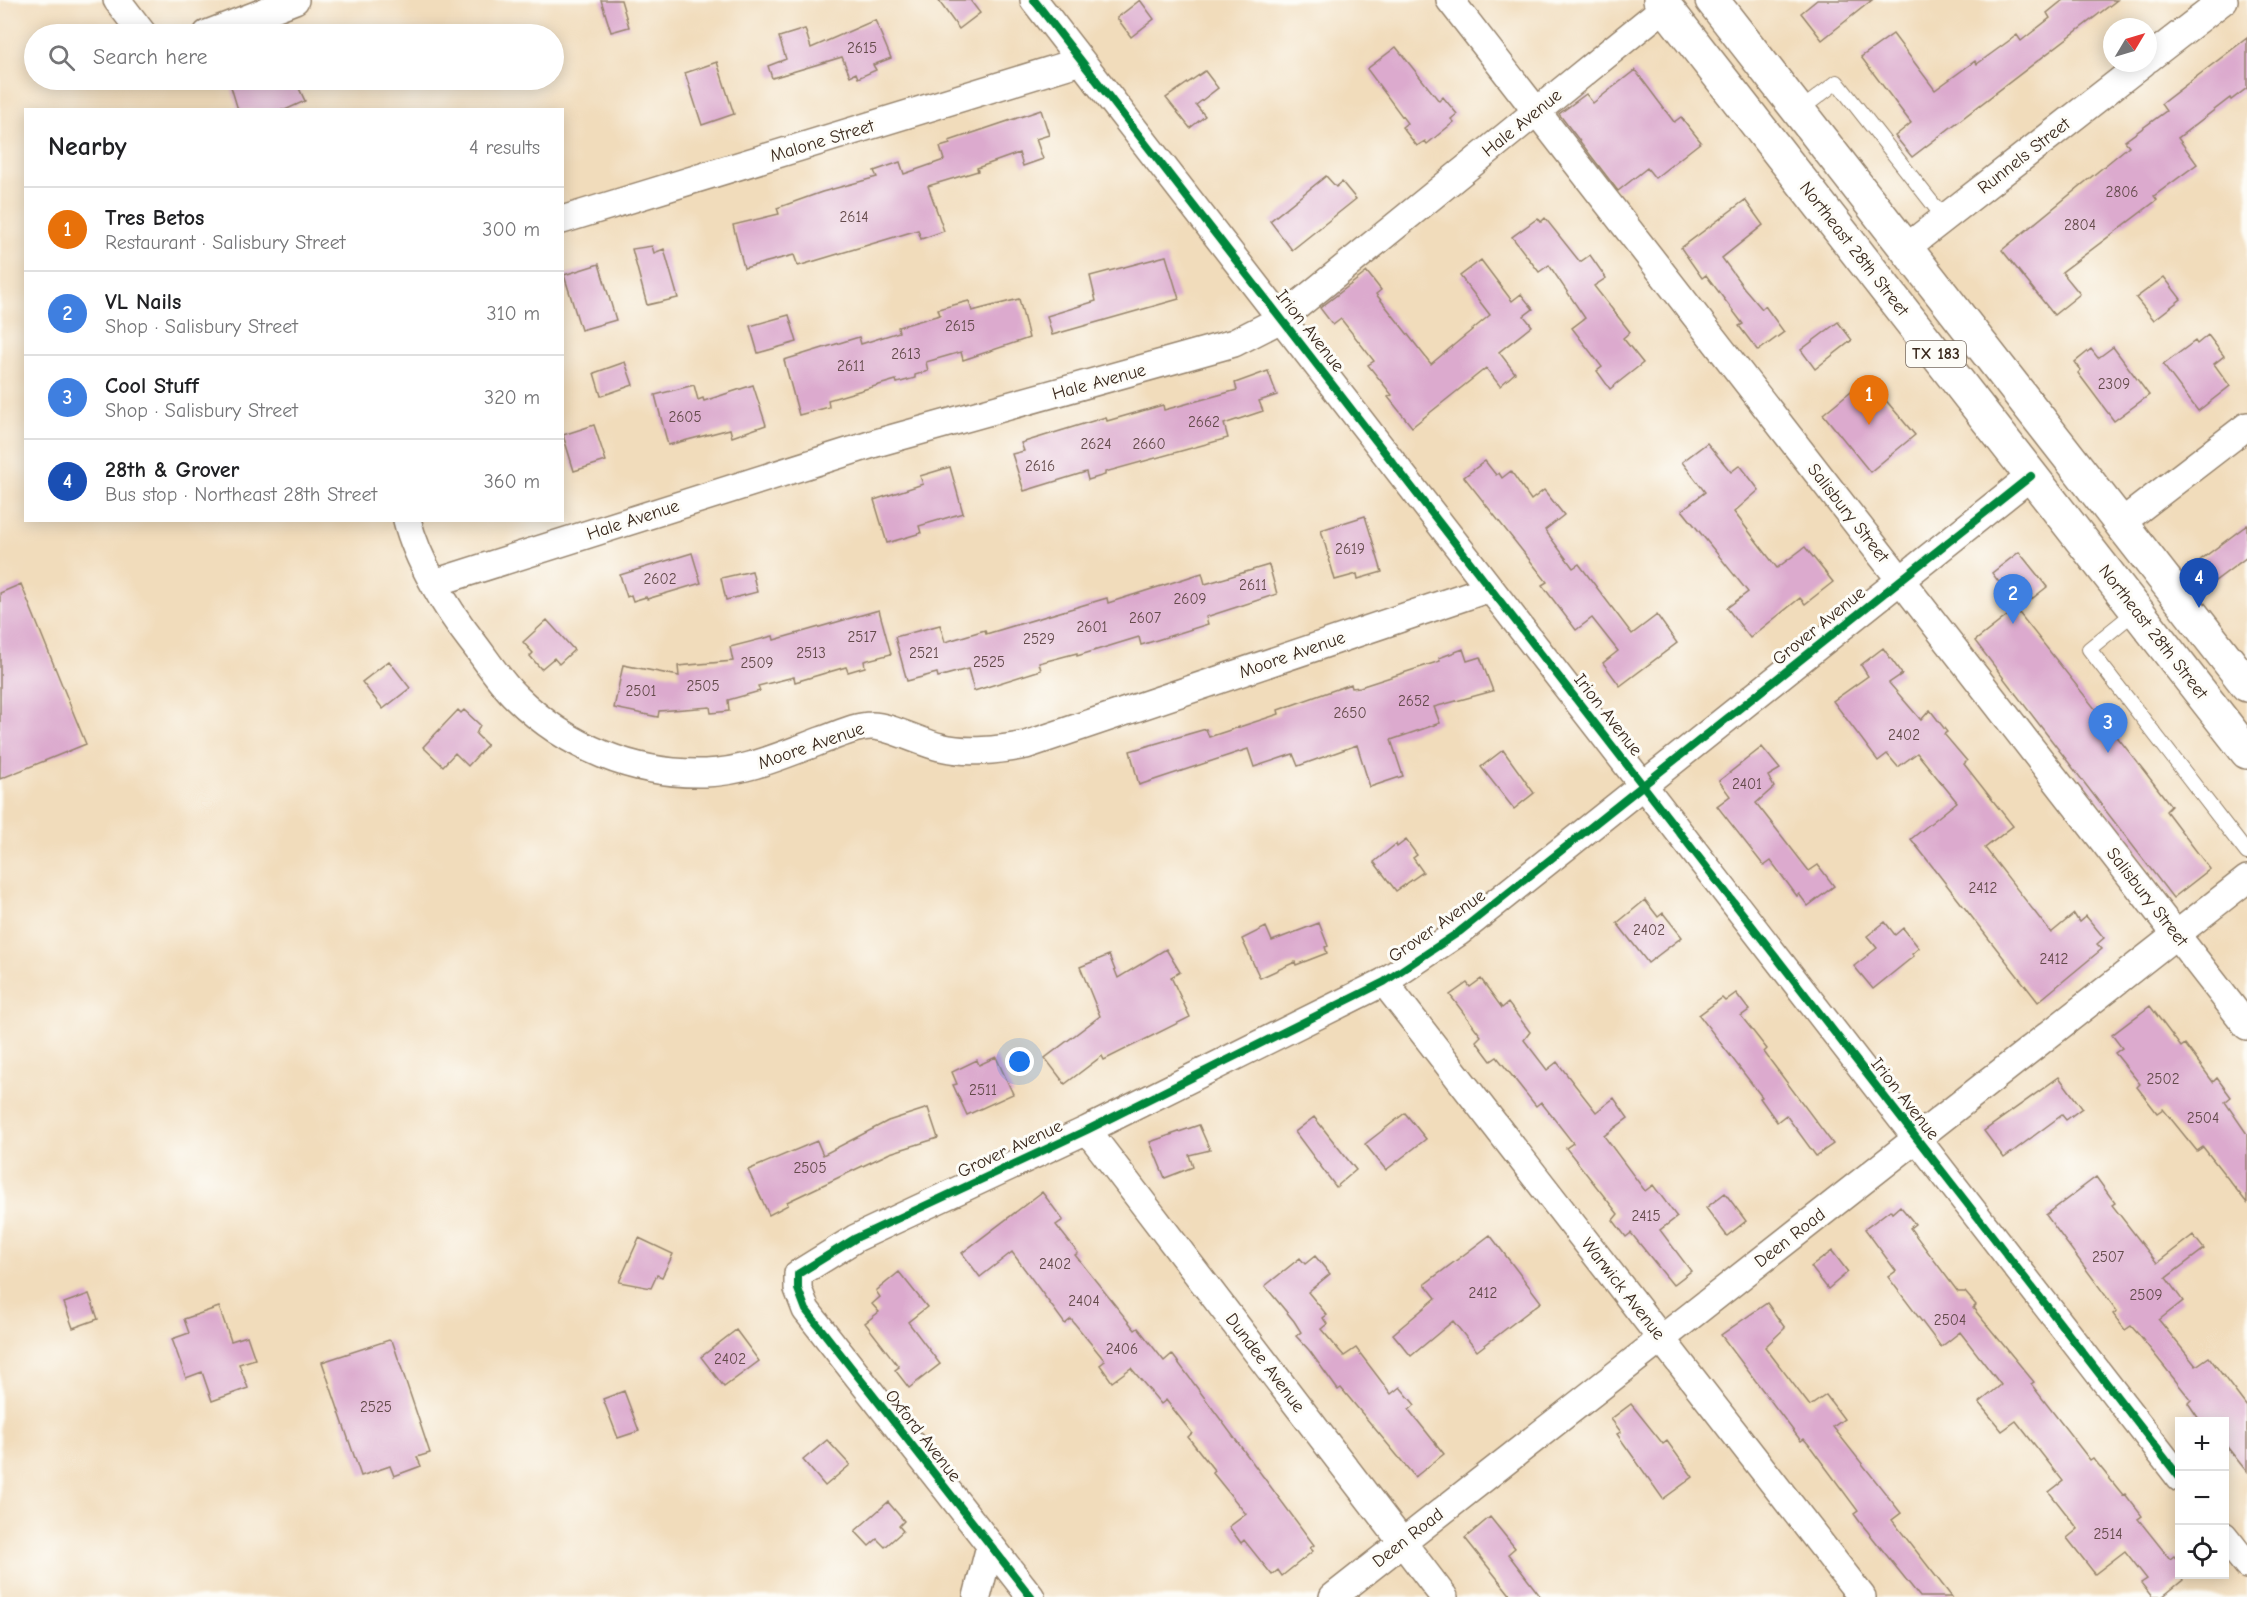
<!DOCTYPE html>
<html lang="en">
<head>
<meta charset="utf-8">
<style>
  :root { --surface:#fff; --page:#f2f2f2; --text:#202124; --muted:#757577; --line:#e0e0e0; --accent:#b5179e }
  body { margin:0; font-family:"Comic Neue",sans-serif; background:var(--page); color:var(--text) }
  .controls { position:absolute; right:18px; bottom:18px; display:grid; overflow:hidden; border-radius:0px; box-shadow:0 3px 15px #0003 }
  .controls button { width:54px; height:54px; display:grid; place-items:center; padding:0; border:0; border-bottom:2px solid var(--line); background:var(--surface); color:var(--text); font:30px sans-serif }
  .compass { position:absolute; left:2103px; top:18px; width:54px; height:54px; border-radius:50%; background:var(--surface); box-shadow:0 3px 15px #0003; rotate:52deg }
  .you { position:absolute; left:1020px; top:1062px; width:21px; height:21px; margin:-15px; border:4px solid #fff; border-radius:50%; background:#1a73e8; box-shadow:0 0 0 9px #1a73e833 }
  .badge { display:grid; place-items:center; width:39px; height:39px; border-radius:50%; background:var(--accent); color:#fff; font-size:20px; font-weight:700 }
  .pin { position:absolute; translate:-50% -50px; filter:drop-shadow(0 2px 3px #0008) }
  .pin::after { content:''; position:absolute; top:32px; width:21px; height:18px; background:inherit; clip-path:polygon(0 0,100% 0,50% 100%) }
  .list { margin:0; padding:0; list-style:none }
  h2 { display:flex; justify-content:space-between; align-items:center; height:78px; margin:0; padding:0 24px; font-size:26px }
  h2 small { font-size:20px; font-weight:400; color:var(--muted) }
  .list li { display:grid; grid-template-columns:39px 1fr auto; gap:18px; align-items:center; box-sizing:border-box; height:84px; padding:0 24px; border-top:2px solid var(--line) }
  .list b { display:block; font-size:22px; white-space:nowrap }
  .list p { margin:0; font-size:20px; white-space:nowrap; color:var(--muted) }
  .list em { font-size:20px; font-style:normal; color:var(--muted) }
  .icon { flex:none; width:33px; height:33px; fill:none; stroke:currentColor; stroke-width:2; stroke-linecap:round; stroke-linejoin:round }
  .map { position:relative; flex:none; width:2247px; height:1597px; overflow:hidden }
  .search { position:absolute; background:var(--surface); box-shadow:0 3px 15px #0003; left:24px; top:24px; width:540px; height:66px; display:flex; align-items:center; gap:15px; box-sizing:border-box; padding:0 21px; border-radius:33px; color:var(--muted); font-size:22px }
  .panel { position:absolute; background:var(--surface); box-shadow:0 3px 15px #0003; left:24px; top:108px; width:540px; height:414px; border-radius:0px }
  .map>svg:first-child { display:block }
  .building { fill:#dcaace }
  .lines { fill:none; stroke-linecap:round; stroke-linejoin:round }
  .service-casing { stroke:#96836c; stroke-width:16 }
  .minor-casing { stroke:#96836c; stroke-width:30 }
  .primary-casing { stroke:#96836c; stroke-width:36 }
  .service { stroke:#fff; stroke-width:14 }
  .minor { stroke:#fff; stroke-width:27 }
  .primary { stroke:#fff; stroke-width:33 }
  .cycleway-casing { stroke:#fdfcf7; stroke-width:11 }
  .cycleway { stroke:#00873e; stroke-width:8 }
  .labels { text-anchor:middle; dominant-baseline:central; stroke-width:6; stroke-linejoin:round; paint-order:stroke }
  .number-label { font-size:15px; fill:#634a4a }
  .shield { fill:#fdfcf7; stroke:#75695f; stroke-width:1.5 }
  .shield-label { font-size:16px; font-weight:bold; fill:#3b2a1e }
  .street-label { font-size:18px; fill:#3b2a1e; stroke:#fdfcf7 }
</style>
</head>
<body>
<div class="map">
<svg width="2247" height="1597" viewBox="0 0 2247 1597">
  <rect width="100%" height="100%" fill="#fdfcf7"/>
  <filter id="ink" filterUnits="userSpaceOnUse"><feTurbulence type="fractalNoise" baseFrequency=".0167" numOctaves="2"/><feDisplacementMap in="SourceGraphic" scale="12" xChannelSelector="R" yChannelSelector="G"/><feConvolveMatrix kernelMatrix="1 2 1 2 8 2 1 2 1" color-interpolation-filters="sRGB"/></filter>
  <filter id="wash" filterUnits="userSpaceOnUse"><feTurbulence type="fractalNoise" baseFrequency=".008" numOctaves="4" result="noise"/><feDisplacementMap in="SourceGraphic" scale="24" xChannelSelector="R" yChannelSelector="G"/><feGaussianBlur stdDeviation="1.35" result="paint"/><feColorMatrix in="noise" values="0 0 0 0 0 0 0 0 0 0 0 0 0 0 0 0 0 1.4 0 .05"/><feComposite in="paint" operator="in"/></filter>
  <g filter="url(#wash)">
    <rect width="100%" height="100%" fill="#f1dcbb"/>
    <g id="blocks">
      <path class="building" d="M601,0H621L629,27L611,32Z
        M938,0H970L980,13L959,29Z
        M1140,0L1154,19L1131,37L1117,18Z
        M1817,0H1872L1822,40L1801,13Z
        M2063,0H2117L1912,157L1895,136L1911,123L1861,57L1893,34L1935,90L1975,61L1977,64L2017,35L2021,41L2050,18L2047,13Z
        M875,20L891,58L873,65L876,70L858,78L856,73L850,76L842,57L772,78L768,66L786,59L779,37L805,29L811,48Z
        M2247,38V88L2231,100L2230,98L2178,138L2197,164L2154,196L2157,200L2062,272L2080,294L2054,315L2002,250L2129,146L2125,141L2166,111L2161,104Z
        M1396,47L1439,101L1443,97L1457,114L1451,119L1454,122L1427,144L1425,141L1417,146L1402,127L1407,123L1367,69Z
        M717,62L734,114L702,125L685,73Z
        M1635,70L1674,122L1681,117L1701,142L1655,178L1647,168L1618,191L1559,114L1586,94L1593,103Z
        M1205,71L1218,88L1196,105L1205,116L1190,128L1166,98Z
        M229,80H295L305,101L285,110H238Z
        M1041,110L1049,135L1036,139L1043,159L1023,166L1019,153L977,168L978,171L928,186L944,231L921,239L918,230L798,266L794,255L744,268L733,225L779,214L777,208L822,192L877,177L874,171L900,162L904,174L944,160L940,147L950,144L949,141Z
        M1326,176L1336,187L1342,182L1356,199L1292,250L1270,221Z
        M1745,200L1763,225L1722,258L1744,288L1762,309L1765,306L1784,332L1758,351L1739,326L1743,324L1706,275L1702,278L1681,248Z
        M1538,218L1541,222L1545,218L1580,262L1590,255L1606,278L1594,286L1630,332L1623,338L1643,363L1610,389L1597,371L1602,367L1572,328L1585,318L1549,265L1539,272L1512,237Z
        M652,246L654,253L664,249L678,298L647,305L632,249Z
        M1166,256L1179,299L1052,335L1047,316L1096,301L1090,276Z
        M1481,260L1512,301L1521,294L1533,309L1524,316L1532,326L1499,352L1515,373L1500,386L1486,368L1412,427L1388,397L1392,395L1368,365L1374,361L1341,319L1333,325L1320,308L1367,272L1381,290L1376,294L1431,364L1490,315L1460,276Z
        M599,264L616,320L581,330L564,275Z
        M2164,277L2181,299L2154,320L2136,298Z
        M1019,299L1029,338L963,360L961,352L926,362L928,371L915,375V378L897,383L896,380L828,400L829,407L799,415L784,360L859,337L861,344L899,332L898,327L940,315L938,309L969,301L972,311Z
        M789,315L797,342L758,353L750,326Z
        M1838,322L1852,340L1815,369L1801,350Z
        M2208,335L2224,356L2214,364L2230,386L2198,411L2163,365L2195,341L2197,344Z
        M2113,347L2149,395L2114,421L2078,373L2081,370L2075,362L2091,349L2098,358Z
        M625,362L633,385L601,396L594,373Z
        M1268,371L1277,395L1259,401L1263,411L1224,424L1228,438L1105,472V475L1088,480L1086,472L1024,491L1012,454L1024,451L1021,443L1106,417L1107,421L1163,405L1164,410L1237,390L1235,383Z
        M1867,378L1915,435L1870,472L1823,414Z
        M694,385L698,400L703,398L704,401L753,385L766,425L732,437L730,429L668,445L655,395Z
        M594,425L606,461L574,471L563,435Z
        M1707,443L1731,472L1740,465L1759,490L1734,512L1777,568L1805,547L1833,582L1805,604L1800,598L1750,638L1727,608L1748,592L1682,510L1705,492L1682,462Z
        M1485,461L1496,475L1499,473L1502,478L1511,471L1531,500L1544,490L1564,515L1545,530L1573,568L1579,564L1632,634L1657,615L1677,643L1620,686L1603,663L1618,651L1592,618L1576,630L1542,585L1547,582L1464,477Z
        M950,467L963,513L919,526L921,533L887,543L874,500L923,484L920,476Z
        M1365,516L1382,572L1358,579L1357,574L1335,580L1321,530Z
        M2247,525V557L2203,590L2187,570Z
        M2019,552L2047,587L2019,609L1992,573Z
        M692,553L701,583L647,599L646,597L633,601L631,595L627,597L620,575Z
        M1269,565L1277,594L1206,617L1208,624L1141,645L1139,637L1077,656V653L1039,663L1041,670L974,691L968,669L938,677L937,673L907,681L895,637L940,625L945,642L985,630L986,634L1107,598L1108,603L1202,573L1205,584Z
        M752,571L757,592L726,600L721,578Z
        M21,584L86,744L0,779V593Z
        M2016,609L2145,772L2171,806L2166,811L2210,869L2173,898L1975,641Z
        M879,610L891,654L864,661L865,667L848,672L846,667L795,682L794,677L758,686L760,691L728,700L729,711L711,713L710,707L659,711L658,717L614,708L623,665L679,676L678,666L733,661L730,647L773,636L774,640Z
        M547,620L574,650L559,664L554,658L541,669L530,656L533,653L523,642Z
        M1883,648L1902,674L1889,683L1921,720L1930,710L1947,732L1944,734L1967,761L1964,764L2013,826L1985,848L2051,933L2074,914L2079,922L2086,916L2104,938L2097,944L2102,949L2038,1002L1911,839L1957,802L1917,753L1898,767L1887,754L1878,761L1833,701L1868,676L1861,665Z
        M1463,649L1467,661L1480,657L1493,691L1434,707L1440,723L1391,740L1403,776L1370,787L1357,745L1298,766L1293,754L1254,767L1248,749L1139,785L1130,751L1206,729L1209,737L1279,714L1278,710L1351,684L1352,688L1360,687L1440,661L1439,658Z
        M389,661L410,688L383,709L362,682Z
        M458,710L461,713L464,710L480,725L476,734L487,745L468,766L455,753L443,766L423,747Z
        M1762,747L1780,769L1768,776L1774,787L1756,803L1809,871L1818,865L1834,886L1808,906L1799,894L1797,896L1771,861L1764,866L1717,806L1730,796L1719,781Z
        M1503,750L1534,793L1514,809L1481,767Z
        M1406,840L1417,855L1413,858L1423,872L1396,891L1374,862L1396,844L1397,847Z
        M1645,900L1658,917L1663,913L1682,937L1648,963L1617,923Z
        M1885,922L1895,935L1903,928L1919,948L1912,954L1914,956L1873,989L1854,966L1877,948L1867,936Z
        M1319,923L1328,946L1325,947L1327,953L1296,965L1295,962L1260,978L1242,939L1266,927L1272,941Z
        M1166,949L1180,972L1171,977L1190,1017L1104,1060L1102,1056L1065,1084L1045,1058L1100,1016L1080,967L1109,955L1118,978Z
        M1481,979L1502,1008L1508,1003L1530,1032L1524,1040L1547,1070L1557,1062L1596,1112L1614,1098L1628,1118L1604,1136L1645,1191L1653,1185L1677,1217L1660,1230L1691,1271L1673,1285L1631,1233L1626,1237L1613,1220L1618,1214L1566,1148L1573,1143L1541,1102L1536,1106L1497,1057L1491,1061L1476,1041L1481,1036L1450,995L1467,983L1470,987Z
        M1736,993L1749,1010L1741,1016L1767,1049L1764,1052L1833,1144L1816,1156L1786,1115L1777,1122L1760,1098L1762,1097L1699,1015L1722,998L1725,1001Z
        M2150,1006L2181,1047L2185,1044L2213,1082L2217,1078L2231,1097L2225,1102L2247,1134V1203L2203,1147L2197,1151L2163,1109L2157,1113L2137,1087L2140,1084L2115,1053L2122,1048L2112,1035Z
        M996,1057L1013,1094L967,1115L953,1085L957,1084L952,1072L977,1060L979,1065Z
        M2059,1077L2082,1108L2066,1120L2062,1115L2004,1158L1984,1131Z
        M928,1108L938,1138L890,1153L787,1202L788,1205L769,1215L748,1170L817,1141L823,1155L888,1121Z
        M1405,1113L1426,1139L1386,1170L1365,1144Z
        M1314,1117L1356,1170L1336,1187L1295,1132Z
        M1199,1125L1210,1150L1189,1155L1193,1167L1165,1178L1150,1142Z
        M2096,1177L2115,1203L2112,1205L2157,1263L2193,1235L2204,1249L2166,1278L2183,1301L2159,1320L2196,1366L2209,1357L2247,1407V1472L2224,1443V1422H2201L2188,1403L2191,1400L2139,1335L2131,1326L2125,1330L2113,1314L2117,1311L2046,1215Z
        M1042,1192L1063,1220L1056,1225L1078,1253L1075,1255L1135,1330L1138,1328L1164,1361L1172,1354L1314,1545L1310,1548L1313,1551L1282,1576L1278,1570L1272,1575L1244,1540L1241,1543L1229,1527L1246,1514L1212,1472L1214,1470L1188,1437L1192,1433L1166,1400L1161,1404L1131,1368L1112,1382L1100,1365L1105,1361L1071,1319L1065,1324L1012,1252L980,1277L962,1253Z
        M1725,1193L1746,1221L1727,1236L1706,1208Z
        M1900,1206L1915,1224L1910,1228L1958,1292H1965L1976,1305L1973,1308L2034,1382L2031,1384L2090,1460L2093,1458L2123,1495L2125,1494L2142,1516L2138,1519L2170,1559L2174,1556L2180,1563V1575H2187L2182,1578L2183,1580L2162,1597H2152L2141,1583L2147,1579L2125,1551L2095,1574L2067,1538L2078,1529L2049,1492L2063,1481L2016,1421L2002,1431L1979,1403L2001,1385L1960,1332L1941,1347L1888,1277L1896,1271L1865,1229L1890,1210L1892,1213Z
        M1490,1235L1541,1302L1477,1351L1453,1321L1411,1356L1393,1334L1436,1298L1425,1284Z
        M639,1238L673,1254L662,1277L657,1275L651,1288L619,1282Z
        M1832,1251L1848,1272L1828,1289L1811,1267Z
        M1315,1256L1330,1274L1308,1292L1327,1315L1323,1318L1327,1324L1321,1329L1344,1356L1356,1348L1391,1394L1400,1387L1415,1405L1409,1410L1444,1454L1415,1477L1341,1388L1338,1390L1309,1350L1296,1336L1301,1332L1294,1321L1265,1286L1300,1258L1305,1264Z
        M899,1272L927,1307L908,1322L940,1364L909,1388L895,1370L899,1367L865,1323L879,1312L872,1304L880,1297L876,1291Z
        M89,1294L98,1319L73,1328L64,1303Z
        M1767,1303L1785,1328L1765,1347L1810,1406L1826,1395L1844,1419L1833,1427L1901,1513L1892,1520L1952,1597H1920L1860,1522L1854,1514L1858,1511L1809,1445L1804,1439L1801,1441L1721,1335Z
        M219,1307L231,1341L247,1336L255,1359L239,1364L248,1388L212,1401L202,1372L186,1378L172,1339L189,1333L184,1319Z
        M736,1330L759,1361L724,1387L701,1357Z
        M389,1340L393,1343L430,1453L417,1457L421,1466L394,1476L390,1466L361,1476L322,1362Z
        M624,1391L639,1431L618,1438L603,1399Z
        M1631,1404L1663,1444L1667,1441L1693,1477L1663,1499L1617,1434L1621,1432L1611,1419Z
        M827,1440L850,1465L825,1486L803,1460Z
        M888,1502L904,1521L899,1526L903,1531L885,1547L877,1539L869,1546L855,1531Z
        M1490,1517L1515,1548L1508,1554L1541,1597H1512L1465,1538Z"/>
    </g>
  </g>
  <g filter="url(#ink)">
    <use href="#blocks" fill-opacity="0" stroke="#96836c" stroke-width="1.5"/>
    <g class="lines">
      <g class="service-casing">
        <path id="service" d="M1799,111L1837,82L1944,218
          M2136,611L2089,649L2247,853"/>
      </g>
      <g class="minor-casing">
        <path id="minor" d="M117,0L143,34
          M1034,0L2180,1478
          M1450,0L2247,1026
          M207,34L295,0
          M2148,59L2224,0
          M562,220L1081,61
          M1906,248L2143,63
          M407,520C417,560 446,608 471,640C486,659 499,681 516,697C567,747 634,775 705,773C746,772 785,754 823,740C838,735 855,726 871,726C887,725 922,743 940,747C968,754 998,750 1026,745L1490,588
          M2121,523L2247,426
          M434,583L876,443L1234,343L1281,319L1665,7L1666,0
          M1384,982L1862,1597
          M1087,1130L1444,1597
          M2224,1536L2247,1565
          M977,1597L990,1546
          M1031,1597L806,1310L798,1289V1274L856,1238L1087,1130L1384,982L1459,932L2031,476
          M1333,1597L2247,879"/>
      </g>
      <g class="primary-casing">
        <path id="primary" d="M1660,0L2247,752
          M1712,0L2247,685"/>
      </g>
      <use href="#service" class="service"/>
      <use href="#minor" class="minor"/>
      <use href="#primary" class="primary"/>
      <g class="cycleway-casing">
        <path id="cycleway" d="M1034,0L2180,1478
          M1031,1597L806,1310L798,1289V1274L856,1238L1087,1130L1384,982L1459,932L2031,476"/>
      </g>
      <use href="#cycleway" class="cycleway"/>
    </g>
  </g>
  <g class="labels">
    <g class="number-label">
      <text x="862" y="48">2615</text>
      <text x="2122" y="192">2806</text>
      <text x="854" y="217">2614</text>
      <text x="2080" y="225">2804</text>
      <text x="960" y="326">2615</text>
      <text x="906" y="354">2613</text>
      <text x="851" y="366">2611</text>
      <text x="2114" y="384">2309</text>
      <text x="685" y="417">2605</text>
      <text x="1204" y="422">2662</text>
      <text x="1096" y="444">2624</text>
      <text x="1149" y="444">2660</text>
      <text x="1040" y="466">2616</text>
      <text x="1350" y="549">2619</text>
      <text x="660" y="579">2602</text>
      <text x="1253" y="585">2611</text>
      <text x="1190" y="599">2609</text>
      <text x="1145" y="618">2607</text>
      <text x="1092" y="627">2601</text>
      <text x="862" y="637">2517</text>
      <text x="1039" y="639">2529</text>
      <text x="811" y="653">2513</text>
      <text x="924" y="653">2521</text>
      <text x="989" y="662">2525</text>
      <text x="757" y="663">2509</text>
      <text x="703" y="686">2505</text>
      <text x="641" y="691">2501</text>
      <text x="1414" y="701">2652</text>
      <text x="1350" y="713">2650</text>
      <text x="1904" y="735">2402</text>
      <text x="1747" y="784">2401</text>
      <text x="1983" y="888">2412</text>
      <text x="1649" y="930">2402</text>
      <text x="2054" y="959">2412</text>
      <text x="2163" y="1079">2502</text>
      <text x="983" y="1090">2511</text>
      <text x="2203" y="1118">2504</text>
      <text x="810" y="1168">2505</text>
      <text x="1646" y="1216">2415</text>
      <text x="2108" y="1257">2507</text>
      <text x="1055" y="1264">2402</text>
      <text x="1483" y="1293">2412</text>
      <text x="2146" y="1295">2509</text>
      <text x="1084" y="1301">2404</text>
      <text x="1950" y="1320">2504</text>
      <text x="1122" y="1349">2406</text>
      <text x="730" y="1359">2402</text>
      <text x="376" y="1407">2525</text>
      <text x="2108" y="1534">2514</text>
    </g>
    <rect class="shield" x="1906" y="341" width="60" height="26" rx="4.5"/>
    <g class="shield-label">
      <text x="1936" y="354">TX 183</text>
    </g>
    <g class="street-label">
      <text transform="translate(1522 123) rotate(-39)">Hale Avenue</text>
      <text transform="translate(822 141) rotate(-17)">Malone Street</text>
      <text transform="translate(2024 156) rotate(-38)">Runnels Street</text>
      <text transform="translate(1854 249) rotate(52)">Northeast 28th Street</text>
      <text transform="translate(1310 331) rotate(52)">Irion Avenue</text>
      <text transform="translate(1099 382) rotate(-15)">Hale Avenue</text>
      <text transform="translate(1848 513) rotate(52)">Salisbury Street</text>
      <text transform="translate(633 520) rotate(-18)">Hale Avenue</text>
      <text transform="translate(1819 626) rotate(-39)">Grover Avenue</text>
      <text transform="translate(2153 632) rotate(52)">Northeast 28th Street</text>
      <text transform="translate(1292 655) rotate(-19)">Moore Avenue</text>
      <text transform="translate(1608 715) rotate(52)">Irion Avenue</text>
      <text transform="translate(811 746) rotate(-19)">Moore Avenue</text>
      <text transform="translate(2147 897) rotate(52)">Salisbury Street</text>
      <text transform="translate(1437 926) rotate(-35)">Grover Avenue</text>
      <text transform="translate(1905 1099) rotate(52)">Irion Avenue</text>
      <text transform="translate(1010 1149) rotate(-25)">Grover Avenue</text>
      <text transform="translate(1790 1238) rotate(-38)">Deen Road</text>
      <text transform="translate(1623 1289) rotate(52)">Warwick Avenue</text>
      <text transform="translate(1265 1363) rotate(53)">Dundee Avenue</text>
      <text transform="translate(923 1436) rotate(52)">Oxford Avenue</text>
      <text transform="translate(1408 1538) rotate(-38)">Deen Road</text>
    </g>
  </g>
</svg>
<div class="controls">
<button>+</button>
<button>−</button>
<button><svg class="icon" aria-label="locate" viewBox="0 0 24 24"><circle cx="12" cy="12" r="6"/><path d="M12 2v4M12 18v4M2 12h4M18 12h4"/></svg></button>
</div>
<svg class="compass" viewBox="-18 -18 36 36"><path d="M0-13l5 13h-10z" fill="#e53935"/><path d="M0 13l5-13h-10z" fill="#757577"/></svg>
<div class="you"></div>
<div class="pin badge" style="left:1869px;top:425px;background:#e8710a">1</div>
<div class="pin badge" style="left:2013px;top:624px;background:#3f7fe0">2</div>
<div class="pin badge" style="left:2108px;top:753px;background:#3f7fe0">3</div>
<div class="pin badge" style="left:2199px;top:608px;background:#1a4fb4">4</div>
<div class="search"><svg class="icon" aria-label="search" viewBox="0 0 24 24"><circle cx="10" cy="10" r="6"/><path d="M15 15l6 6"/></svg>Search here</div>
<section class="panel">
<h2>Nearby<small>4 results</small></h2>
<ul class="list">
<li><span class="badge" style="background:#e8710a">1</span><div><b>Tres Betos</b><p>Restaurant · Salisbury Street</p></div><em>300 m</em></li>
<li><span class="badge" style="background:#3f7fe0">2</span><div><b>VL Nails</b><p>Shop · Salisbury Street</p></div><em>310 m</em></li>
<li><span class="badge" style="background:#3f7fe0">3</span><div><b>Cool Stuff</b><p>Shop · Salisbury Street</p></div><em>320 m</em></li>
<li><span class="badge" style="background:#1a4fb4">4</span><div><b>28th &amp; Grover</b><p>Bus stop · Northeast 28th Street</p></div><em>360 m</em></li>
</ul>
</section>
</div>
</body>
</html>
